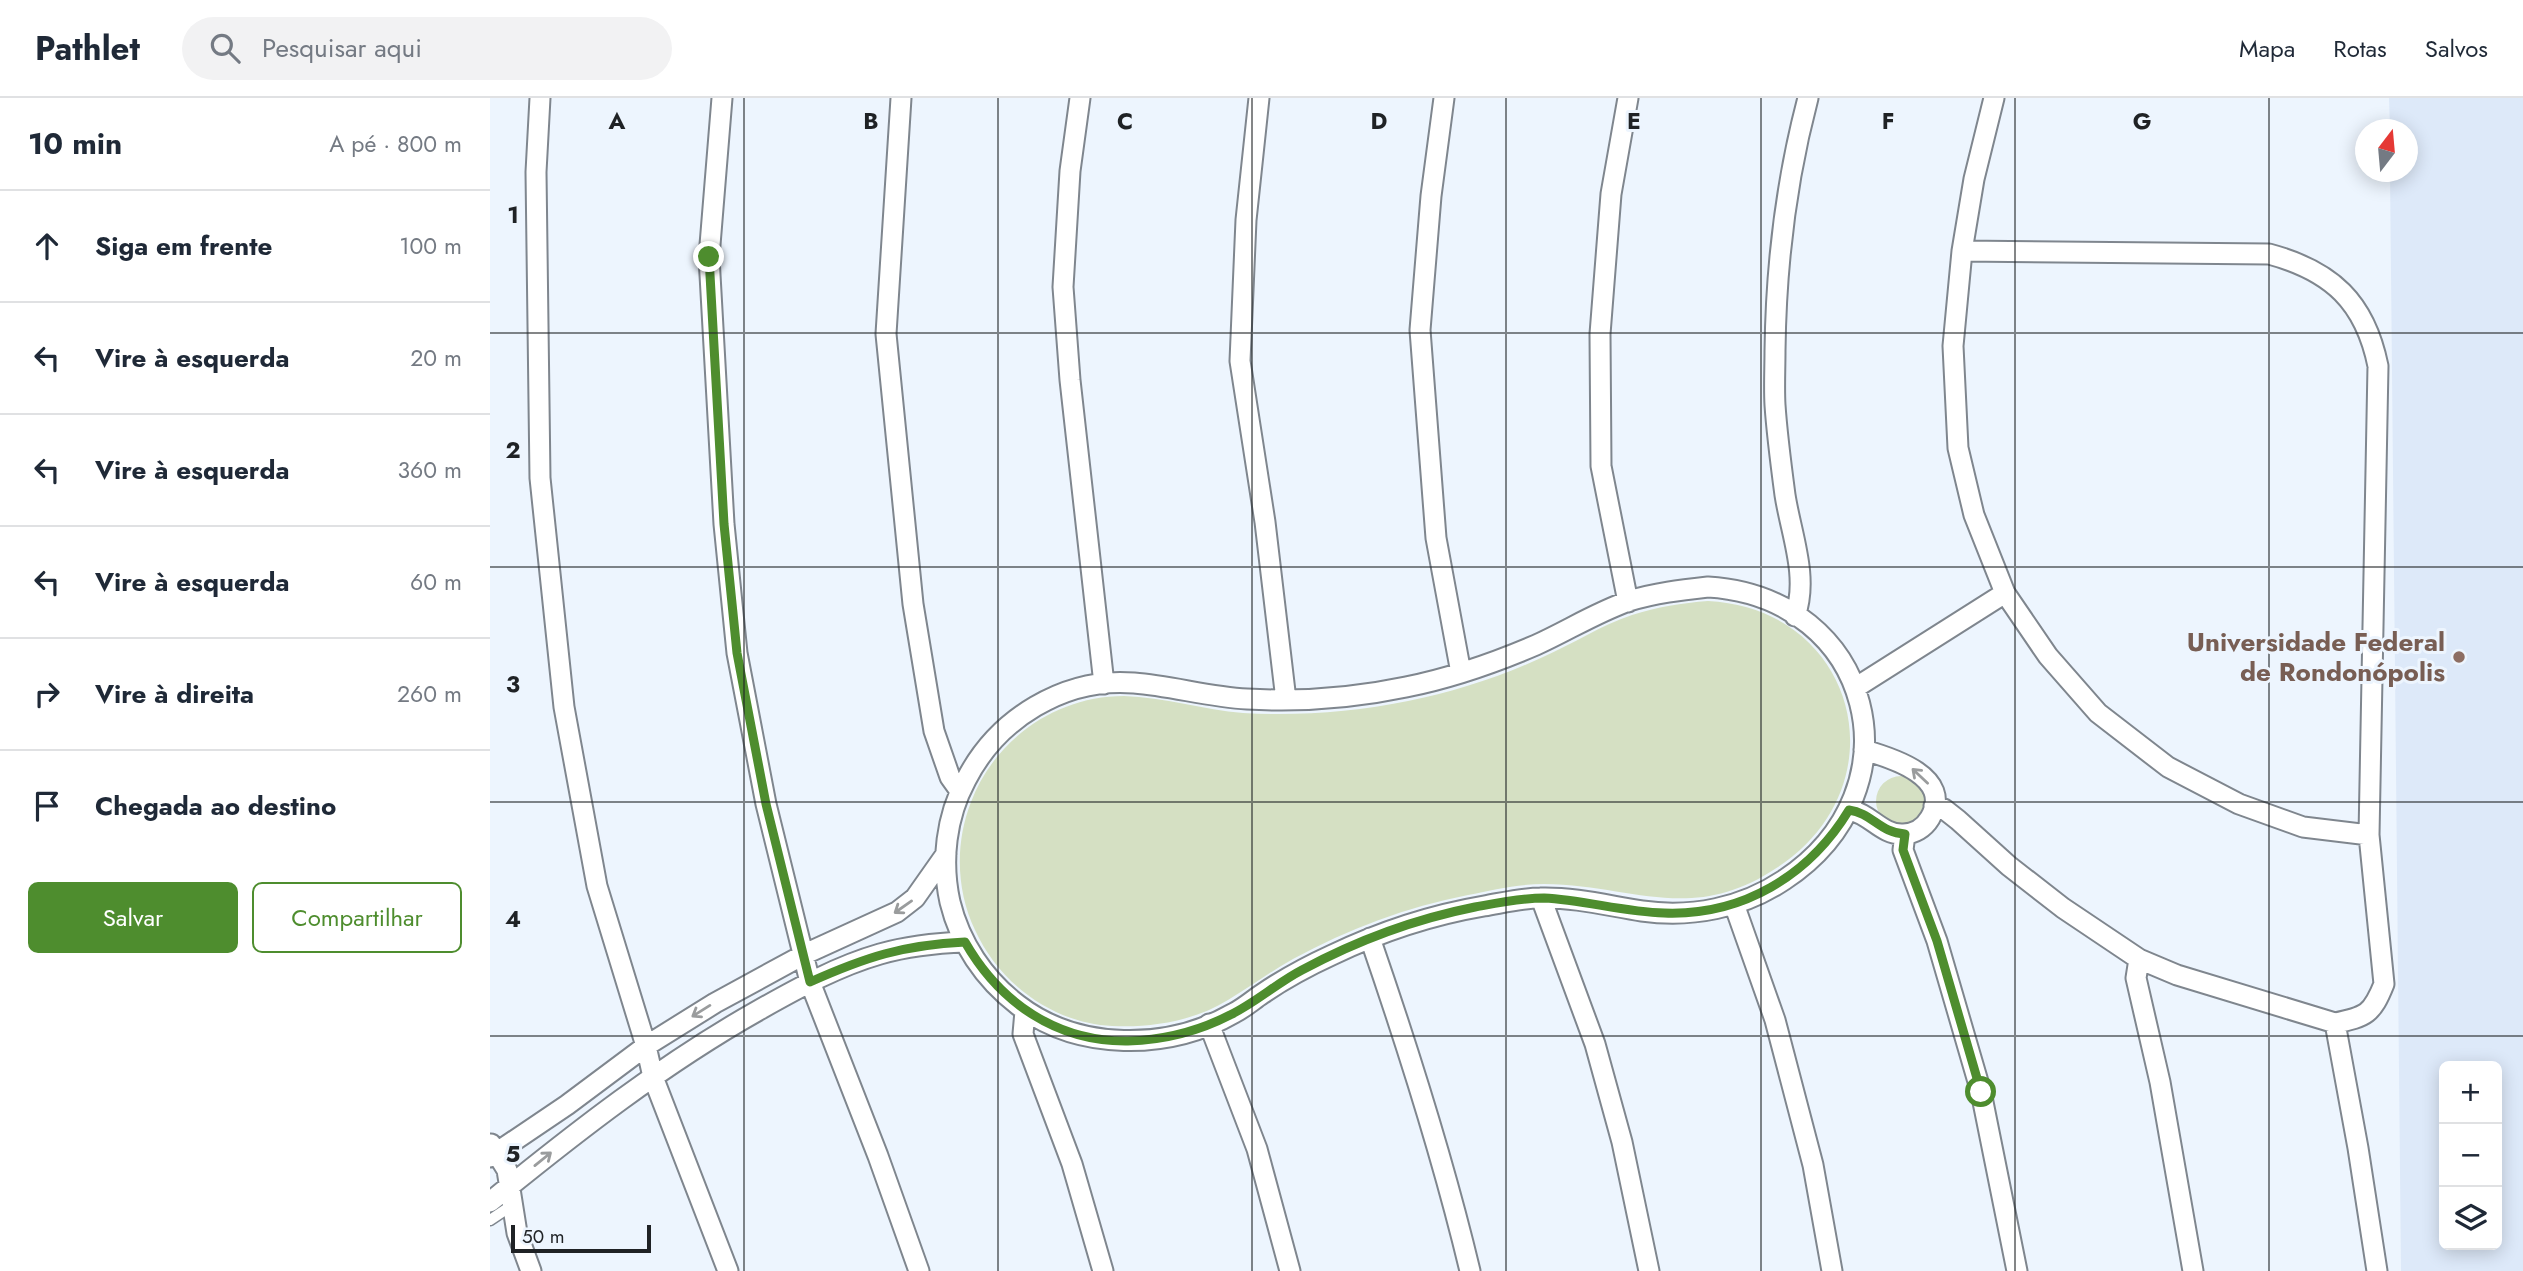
<!DOCTYPE html>
<html lang="pt">
<head>
<meta charset="utf-8">
<style>
  :root { --surface:#fff; --page:#f2f2f3; --text:#1f2937; --muted:#747a83; --line:#e0e1e3; --accent:#4e8d2e }
  body { margin:0; font-family:Jost,sans-serif; background:var(--page); color:var(--text) }
  .controls { position:absolute; right:21px; bottom:21px; display:grid; overflow:hidden; border-radius:10px; box-shadow:0 4px 18px #0003 }
  .controls button { width:63px; height:63px; display:grid; place-items:center; padding:0; border:0; border-bottom:2px solid var(--line); background:var(--surface); color:var(--text); font:35px sans-serif }
  .compass { position:absolute; left:1865px; top:21px; width:63px; height:63px; border-radius:50%; background:var(--surface); box-shadow:0 4px 18px #0003; rotate:16deg }
  .scale { position:absolute; left:21px; bottom:18px; width:140px; box-sizing:border-box; padding-left:7px; border:4px solid #1f2225; border-top:0; font-size:19px; line-height:24px; white-space:nowrap; color:#1f2225; -webkit-text-stroke:5px #edf5fe; paint-order:stroke }
  .stop { position:absolute; width:21px; height:21px; margin:-16px; border:5px solid #4e8d2e; border-radius:50%; background:#fff }
  .stop.end { background:#4e8d2e; border-color:#fff; box-shadow:0 2px 7px #0008 }
  .list { margin:0; padding:0; list-style:none }
  h2 { display:flex; justify-content:space-between; align-items:center; height:91px; margin:0; padding:0 28px; font-size:30px }
  h2 small { font-size:23px; font-weight:400; color:var(--muted) }
  .list li { display:grid; grid-template-columns:46px 1fr auto; gap:21px; align-items:center; box-sizing:border-box; height:112px; padding:0 28px; border-top:2px solid var(--line) }
  .list b { display:block; font-size:26px; white-space:nowrap }
  .list em { font-size:23px; font-style:normal; color:var(--muted) }
  .actions { display:flex; gap:14px; padding:21px 28px }
  .actions a { flex:1; padding:16px 0; border:2px solid var(--accent); border-radius:10px; text-align:center; font-size:24px; color:var(--accent) }
  .actions .main { background:var(--accent); color:#fff }
  .icon { flex:none; width:38px; height:38px; fill:none; stroke:currentColor; stroke-width:2; stroke-linecap:round; stroke-linejoin:round }
  .map { position:relative; flex:none; width:2033px; height:1173px; overflow:hidden }
  header { display:flex; align-items:center; gap:42px; box-sizing:border-box; height:98px; padding:0 35px; background:var(--surface); border-bottom:2px solid var(--line) }
  header strong { font-size:33px }
  nav { display:flex; gap:38px; margin-inline-start:auto; font-size:24px }
  .search { width:490px; height:63px; background:var(--page); display:flex; align-items:center; gap:18px; box-sizing:border-box; padding:0 24px; border-radius:38px; color:var(--muted); font-size:26px }
  main { display:flex }
  aside { flex:1; background:var(--surface) }
  .map>svg:first-child { display:block }
  .built { fill:#dde9f9; fill-rule:evenodd }
  .green { fill:#d5e0c3 }
  .lines { fill:none; stroke-linecap:round; stroke-linejoin:round }
  .service-casing { stroke:#7f868e; stroke-width:13 }
  .minor-casing { stroke:#7f868e; stroke-width:23 }
  .service { stroke:#fff; stroke-width:10 }
  .minor { stroke:#fff; stroke-width:19 }
  .oneway { stroke:#9a9c9d }
  .route { stroke:#4e8d2e; stroke-width:9 }
  .grid { fill:none; stroke:#1f2225; stroke-width:2; stroke-opacity:0.55 }
  .education-dot { fill:#8d6e63; stroke:#edf5fe; stroke-width:2.5 }
  .labels { text-anchor:middle; dominant-baseline:central; stroke-width:6; stroke-linejoin:round; paint-order:stroke }
  .education-label { font-size:26px; font-weight:bold; fill:#785e54; stroke:#edf5fe; text-anchor:end }
  .grid-label { font-size:23px; text-anchor:middle; font-weight:bold; fill:#1f2225; stroke:#edf5fe; stroke-width:6; stroke-linejoin:round; paint-order:stroke }
</style>
</head>
<body>
<header>
<strong>Pathlet</strong>
<div class="search"><svg class="icon" aria-label="search" viewBox="0 0 24 24"><circle cx="10" cy="10" r="6"/><path d="M15 15l6 6"/></svg>Pesquisar aqui</div>
<nav><a>Mapa</a><a>Rotas</a><a>Salvos</a></nav>
</header>
<main>
<aside>
<h2>10 min<small>A pé · 800 m</small></h2>
<ul class="list">
<li><svg class="icon" aria-label="ahead" viewBox="0 0 24 24"><path d="M12 20V5M6 11l6-6 6 6"/></svg><div><b>Siga em frente</b></div><em>100 m</em></li>
<li><svg class="icon" aria-label="left" viewBox="0 0 24 24"><path d="M17 20v-9H6M10 6l-5 5 5 5"/></svg><div><b>Vire à esquerda</b></div><em>20 m</em></li>
<li><svg class="icon" aria-label="left" viewBox="0 0 24 24"><path d="M17 20v-9H6M10 6l-5 5 5 5"/></svg><div><b>Vire à esquerda</b></div><em>360 m</em></li>
<li><svg class="icon" aria-label="left" viewBox="0 0 24 24"><path d="M17 20v-9H6M10 6l-5 5 5 5"/></svg><div><b>Vire à esquerda</b></div><em>60 m</em></li>
<li><svg class="icon" aria-label="right" viewBox="0 0 24 24"><path d="M7 20v-9h11M14 6l5 5-5 5"/></svg><div><b>Vire à direita</b></div><em>260 m</em></li>
<li><svg class="icon" aria-label="arrive" viewBox="0 0 24 24"><path d="M6 21V4h12l-3 4 3 4H6"/></svg><div><b>Chegada ao destino</b></div></li>
</ul>
<div class="actions"><a class="main">Salvar</a><a>Compartilhar</a></div>
</aside>
<div class="map">
<svg width="2033" height="1173" viewBox="0 0 2033 1173">
  <rect width="100%" height="100%" fill="#edf5fe"/>
  <path class="built" d="M1899,0H2033V1173H1911L1900,74H1918V32L1900,31ZM1954,968H2007V1147H1954Z"/>
  <path class="green" d="M1218,503C1368,511 1412,687 1288,769C1202,827 1144,787 1054,786C1029,786 1002,792 978,797C917,809 858,831 803,861C781,873 760,889 738,902C704,923 661,930 622,928C562,925 509,885 485,832C466,792 465,745 481,704C505,641 566,598 634,598C674,599 714,612 753,615C808,618 864,614 918,603C964,594 1010,579 1053,559C1083,546 1111,527 1142,517C1167,509 1192,505 1218,503Z
    M1386 703a25 25 0 1 1 50 0a25 25 0 1 1-50 0Z"/>
  <g class="lines">
    <g class="service-casing">
      <path id="service" d="M0,1122L21,1108"/>
    </g>
    <g class="minor-casing">
      <path id="minor" d="M50,0L46,74L50,380L74,609L107,788L156,948L163,979L238,1173
        M232,0L219,159L234,426L247,555L276,706L320,884L388,1058L429,1173
        M411,0L396,236L423,506L444,633L460,679L470,693
        M590,0L580,73L573,189L580,282L614,586
        M769,0L756,122L750,263L775,424L796,602
        M954,0L941,98L930,232L946,440L971,575
        M1138,0L1121,96L1110,236L1111,368L1138,504
        M1504,0L1484,81L1472,153L1463,248L1468,350L1484,417L1515,495L1558,558L1608,615L1678,669L1749,706L1813,729L1879,737
        M1218,489C1383,499 1432,691 1294,782C1252,810 1202,820 1152,813C1119,808 1085,799 1050,800C1032,800 1012,805 994,808C941,817 890,834 842,857C818,868 794,881 772,896C763,902 754,910 744,915C678,953 588,953 528,907C494,881 470,845 460,804C451,763 456,719 476,682C507,621 574,579 644,585C682,588 719,599 757,601C810,604 864,600 916,589C961,580 1004,565 1046,547C1077,533 1107,514 1139,503C1165,495 1191,492 1218,489Z
        M1305,518C1319,479 1301,436 1295,397C1291,367 1287,337 1285,307C1284,289 1285,271 1285,253C1286,168 1296,83 1318,0
        M1365,590L1515,495
        M1444,708L1454,711L1468,722L1519,768L1573,810L1649,861L1687,877L1845,925C1876,919 1882,916 1894,886L1879,737L1888,268C1875,204 1842,173 1779,156L1472,153
        M1359,712C1380,715 1391,737 1413,736C1424,736 1434,730 1440,720C1464,679 1402,660 1374,652
        M1415,736L1413,752L1447,843L1491,994L1527,1173
        M1051,800L1105,946L1132,1044L1159,1173
        M1244,806L1285,922L1323,1067L1342,1173
        M880,840C918,950 953,1060 980,1173
        M1649,861L1646,880L1670,984L1703,1173
        M535,913L533,936L582,1066L613,1173
        M1845,925L1868,1050L1887,1173
        M719,926L767,1051L800,1173
        M1,1046L17,1072L27,1135L41,1173
        M0,1059L77,1007L156,948L225,905L315,856L407,814L425,800L456,756
        M0,1104C86,1034 173,966 269,912C308,890 348,868 390,856C418,848 446,845 475,844"/>
    </g>
    <use href="#service" class="service"/>
    <use href="#minor" class="minor"/>
  </g>
  <defs><path id="oneway-shaft" d="M-6 0H5M1.5-3L5.5 0L1.5 3" fill="none" stroke-width="1.6" stroke-linecap="round" stroke-linejoin="round" transform="scale(1.75)"/></defs>
  <g class="oneway">
    <use href="#oneway-shaft" transform="translate(1430 678) rotate(-137)"/>
    <use href="#oneway-shaft" transform="translate(413 809) rotate(145)"/>
    <use href="#oneway-shaft" transform="translate(211 913) rotate(148)"/>
    <use href="#oneway-shaft" transform="translate(53 1061) rotate(-39)"/>
  </g>
  <g class="lines">
    <path class="route" d="M219,159L234,426L247,555L276,706L320,884C376,859 413,847 475,844C510,905 567,944 638,943C673,942 709,933 740,917C765,905 787,885 812,872C866,843 925,821 985,809C1007,805 1031,800 1054,800C1094,802 1134,814 1174,815C1252,818 1319,778 1359,712C1382,715 1390,735 1415,736L1413,752L1447,843L1491,994"/>
  </g>
  <path class="grid" d="M254,0V1173M508,0V1173M762,0V1173M1016,0V1173M1271,0V1173M1525,0V1173M1779,0V1173M0,235H2033M0,469H2033M0,704H2033M0,938H2033"/>
  <circle class="education-dot" cx="1969" cy="559" r="7"/>
  <g class="labels">
    <g class="education-label">
      <text x="1955" y="544">Universidade Federal<tspan x="1955" dy="30">de Rondonópolis</tspan></text>
    </g>
  </g>
  <g class="grid-label">
    <text x="127" y="31">A</text>
    <text x="381" y="31">B</text>
    <text x="635" y="31">C</text>
    <text x="889" y="31">D</text>
    <text x="1144" y="31">E</text>
    <text x="1398" y="31">F</text>
    <text x="1652" y="31">G</text>
    <text x="23" y="125">1</text>
    <text x="23" y="360">2</text>
    <text x="23" y="594">3</text>
    <text x="23" y="829">4</text>
    <text x="23" y="1064">5</text>
  </g>
</svg>
<div class="controls">
<button>+</button>
<button>−</button>
<button><svg class="icon" aria-label="layers" viewBox="0 0 24 24"><path d="M12 4l9 5-9 5-9-5zM3 14l9 5 9-5"/></svg></button>
</div>
<svg class="compass" viewBox="-18 -18 36 36"><path d="M0-13l5 13h-10z" fill="#e53935"/><path d="M0 13l5-13h-10z" fill="#747a83"/></svg>
<div class="scale">50 m</div>
<div class="stop" style="left:1491px;top:994px"></div>
<div class="stop end" style="left:219px;top:159px"></div>
</div>
</main>
</body>
</html>
